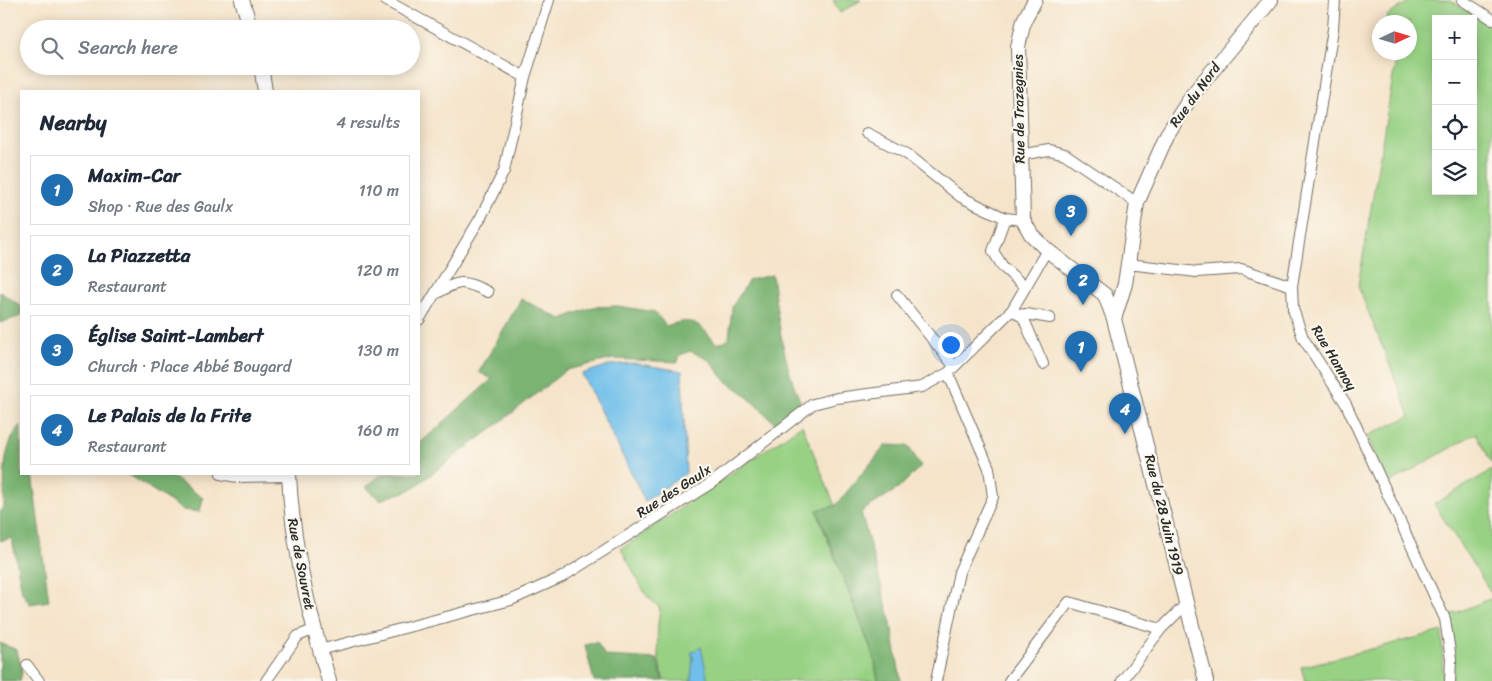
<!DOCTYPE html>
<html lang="en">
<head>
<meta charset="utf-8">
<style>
  :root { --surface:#fff; --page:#f6f6f7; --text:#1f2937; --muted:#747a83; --line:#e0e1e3; --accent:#1f6fb2 }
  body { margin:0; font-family:Sriracha,sans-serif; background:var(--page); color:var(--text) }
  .controls { position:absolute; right:15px; top:15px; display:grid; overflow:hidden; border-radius:0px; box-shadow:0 2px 12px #0003 }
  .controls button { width:45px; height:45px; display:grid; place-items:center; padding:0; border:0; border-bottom:1px solid var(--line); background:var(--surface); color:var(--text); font:25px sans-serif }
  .compass { position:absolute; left:1372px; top:15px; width:45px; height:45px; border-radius:50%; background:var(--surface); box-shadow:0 2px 12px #0003; rotate:86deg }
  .you { position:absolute; left:950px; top:344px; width:18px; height:18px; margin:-12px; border:4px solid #fff; border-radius:50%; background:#1a73e8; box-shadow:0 0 0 8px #1a73e833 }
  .badge { display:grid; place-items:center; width:32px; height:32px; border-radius:50%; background:var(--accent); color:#fff; font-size:16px; font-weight:700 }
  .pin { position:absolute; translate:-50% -41px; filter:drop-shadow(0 1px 2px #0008) }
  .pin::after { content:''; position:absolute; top:26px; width:18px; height:15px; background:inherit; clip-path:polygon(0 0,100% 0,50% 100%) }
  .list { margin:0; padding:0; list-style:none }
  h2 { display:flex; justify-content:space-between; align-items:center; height:65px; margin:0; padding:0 20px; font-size:21px }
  h2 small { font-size:16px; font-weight:400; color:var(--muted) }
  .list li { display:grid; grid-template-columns:32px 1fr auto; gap:15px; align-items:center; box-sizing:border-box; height:70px; margin:0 10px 10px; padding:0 10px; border:1px solid var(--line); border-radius:0px }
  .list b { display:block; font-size:19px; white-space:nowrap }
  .list p { margin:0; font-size:16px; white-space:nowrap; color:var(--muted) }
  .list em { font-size:16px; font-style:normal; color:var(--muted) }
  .icon { flex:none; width:28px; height:28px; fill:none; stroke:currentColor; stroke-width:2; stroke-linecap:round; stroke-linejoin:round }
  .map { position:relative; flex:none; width:1492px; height:681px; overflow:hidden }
  .search { position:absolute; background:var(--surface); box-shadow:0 2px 12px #0003; left:20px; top:20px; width:400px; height:55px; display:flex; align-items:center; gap:12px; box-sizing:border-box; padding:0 18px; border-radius:28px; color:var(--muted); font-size:19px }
  .panel { position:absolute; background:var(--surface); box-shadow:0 2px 12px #0003; left:20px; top:90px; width:400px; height:385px; border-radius:0px }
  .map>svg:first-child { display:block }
  .green { fill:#98d184; stroke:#627e58; fill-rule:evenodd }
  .forest { fill:#7ab372; stroke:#526f4e }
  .water { fill:#70bfea; stroke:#4e758a }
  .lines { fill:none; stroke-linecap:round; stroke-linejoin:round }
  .street-casing { stroke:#726c63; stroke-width:12 }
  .secondary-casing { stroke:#726c63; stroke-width:16 }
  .street { stroke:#fff; stroke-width:10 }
  .secondary { stroke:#fff; stroke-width:14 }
  .labels { text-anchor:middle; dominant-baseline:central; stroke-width:4.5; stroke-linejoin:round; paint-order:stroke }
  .street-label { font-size:14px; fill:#2b2b2b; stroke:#fbf7ec }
</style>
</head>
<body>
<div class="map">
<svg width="1492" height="681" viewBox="0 0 1492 681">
  <rect width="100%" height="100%" fill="#fbf7ec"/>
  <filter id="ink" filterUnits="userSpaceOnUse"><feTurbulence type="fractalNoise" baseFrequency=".02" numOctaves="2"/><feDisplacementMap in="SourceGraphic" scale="10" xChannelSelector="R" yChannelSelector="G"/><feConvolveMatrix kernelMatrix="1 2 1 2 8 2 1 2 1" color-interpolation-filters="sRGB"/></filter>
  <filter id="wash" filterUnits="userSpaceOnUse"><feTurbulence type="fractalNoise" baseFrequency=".0096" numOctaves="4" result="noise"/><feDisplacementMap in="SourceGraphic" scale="20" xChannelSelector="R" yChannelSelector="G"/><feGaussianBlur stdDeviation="1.12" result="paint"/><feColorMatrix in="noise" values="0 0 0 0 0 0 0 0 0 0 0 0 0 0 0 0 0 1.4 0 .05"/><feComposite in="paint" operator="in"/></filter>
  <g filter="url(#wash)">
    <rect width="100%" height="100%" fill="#f5e4ca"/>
    <path class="green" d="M833,0H861L840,13Z
      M1411,0H1450L1492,27V464L1476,433L1388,484L1367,436L1410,416L1358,286L1397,53L1410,52V22H1389L1387,16ZM1436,19H1473V191H1436Z
      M802,425L835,506L817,510L821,523L874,657L878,681H664C656,655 656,634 660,608L646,595L621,549Z
      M1492,470V594L1434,504Z
      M1492,598V681H1453L1448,616Z
      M1442,631L1443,681H1305L1301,667Z"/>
    <path class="forest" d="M772,275C778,319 783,364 802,405L776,424L743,393L725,380L709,360L690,351L680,355L678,362L613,359L566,370L497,425L410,490L380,500L366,487L382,474H419V444L492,379L479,372L521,299L561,319L593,307L618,306L655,312L666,326C695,316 698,323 717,344L729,339L732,307L749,280Z
      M0,292L21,306V316L0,323Z
      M21,425V474H32L49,601L30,604L22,592L12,538L0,541V511L4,507C5,477 1,447 21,425Z
      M886,445L908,446L921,466L899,488L861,512L890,618L901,681H878L874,657L817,510L835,506Z
      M128,474H168L203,498L200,512L183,510Z
      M597,642L605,656L657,659L663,681H594L585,645Z
      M0,643L17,650L22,672L20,681H0Z"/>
    <path class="water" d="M633,363L682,371L686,473L645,501L582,374L609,365Z
      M701,647L708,681H691L693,657L691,653Z"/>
  </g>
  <g filter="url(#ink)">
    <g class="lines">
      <g class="street-casing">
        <path id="street" d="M385,0L525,77
          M1335,0L1333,29L1292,286L1293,309L1303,338L1346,404L1445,619L1451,659L1450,681
          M1462,0L1492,19
          M867,133L907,154L961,197L1005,218L1023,220
          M1020,155L1049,150L1065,154L1137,203
          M1005,218L993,251L1003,267L1025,287
          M1128,264L1197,272L1241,269L1292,286
          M434,295C460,280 460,279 488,292
          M897,295L954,366
          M1012,310L1023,317L1043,364
          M1019,315L1026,314L1050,318
          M419,320L481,217L504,171L525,77L549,0
          M221,474L237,477L289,476
          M320,650L511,600L562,577L713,482L813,404L837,398L922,387L948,373L1012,310L1047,250
          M27,665L39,681
          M266,681L298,636L315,629
          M936,681L959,572L993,497L989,468L948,373
          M1009,681L1069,602L1161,629
          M1122,681L1161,629L1186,604"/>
      </g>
      <g class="secondary-casing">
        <path id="secondary" d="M242,0L251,29
          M1035,0L1024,20L1018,47L1023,220L1031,234L1047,250L1105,295L1114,319L1206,681
          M261,66L265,91
          M1114,319L1125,284L1137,203L1168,133L1193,94L1271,0
          M289,474C292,545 309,613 329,681"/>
      </g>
      <use href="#street" class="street"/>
      <use href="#secondary" class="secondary"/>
    </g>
  </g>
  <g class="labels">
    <g class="street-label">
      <text transform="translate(1195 95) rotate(-54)">Rue du Nord</text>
      <text transform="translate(1019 109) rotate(-91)">Rue de Trazegnies</text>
      <text transform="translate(1334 358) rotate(59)">Rue Hannoy</text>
      <text transform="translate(674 491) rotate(-33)">Rue des Gaulx</text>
      <text transform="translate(1164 515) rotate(76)">Rue du 28 Juin 1919</text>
      <text transform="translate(301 564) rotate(79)">Rue de Souvret</text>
    </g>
  </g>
</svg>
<div class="controls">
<button>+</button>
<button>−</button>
<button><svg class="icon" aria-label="locate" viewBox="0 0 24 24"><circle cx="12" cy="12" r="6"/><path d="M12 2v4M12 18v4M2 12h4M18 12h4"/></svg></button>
<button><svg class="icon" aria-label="layers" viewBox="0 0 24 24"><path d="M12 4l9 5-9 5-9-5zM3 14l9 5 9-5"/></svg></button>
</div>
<svg class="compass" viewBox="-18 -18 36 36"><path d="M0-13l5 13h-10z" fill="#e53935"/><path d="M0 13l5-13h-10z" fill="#747a83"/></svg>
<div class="you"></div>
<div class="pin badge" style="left:1081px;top:372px">1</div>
<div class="pin badge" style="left:1083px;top:305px">2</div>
<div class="pin badge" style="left:1071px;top:236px">3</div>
<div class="pin badge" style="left:1125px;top:434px">4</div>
<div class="search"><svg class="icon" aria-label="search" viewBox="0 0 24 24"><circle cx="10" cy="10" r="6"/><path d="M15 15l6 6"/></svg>Search here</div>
<section class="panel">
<h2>Nearby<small>4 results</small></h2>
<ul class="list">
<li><span class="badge">1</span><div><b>Maxim-Car</b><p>Shop · Rue des Gaulx</p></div><em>110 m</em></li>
<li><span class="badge">2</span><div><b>La Piazzetta</b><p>Restaurant</p></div><em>120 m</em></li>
<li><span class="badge">3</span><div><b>Église Saint-Lambert</b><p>Church · Place Abbé Bougard</p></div><em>130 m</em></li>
<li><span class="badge">4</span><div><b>Le Palais de la Frite</b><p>Restaurant</p></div><em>160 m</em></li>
</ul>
</section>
</div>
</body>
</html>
